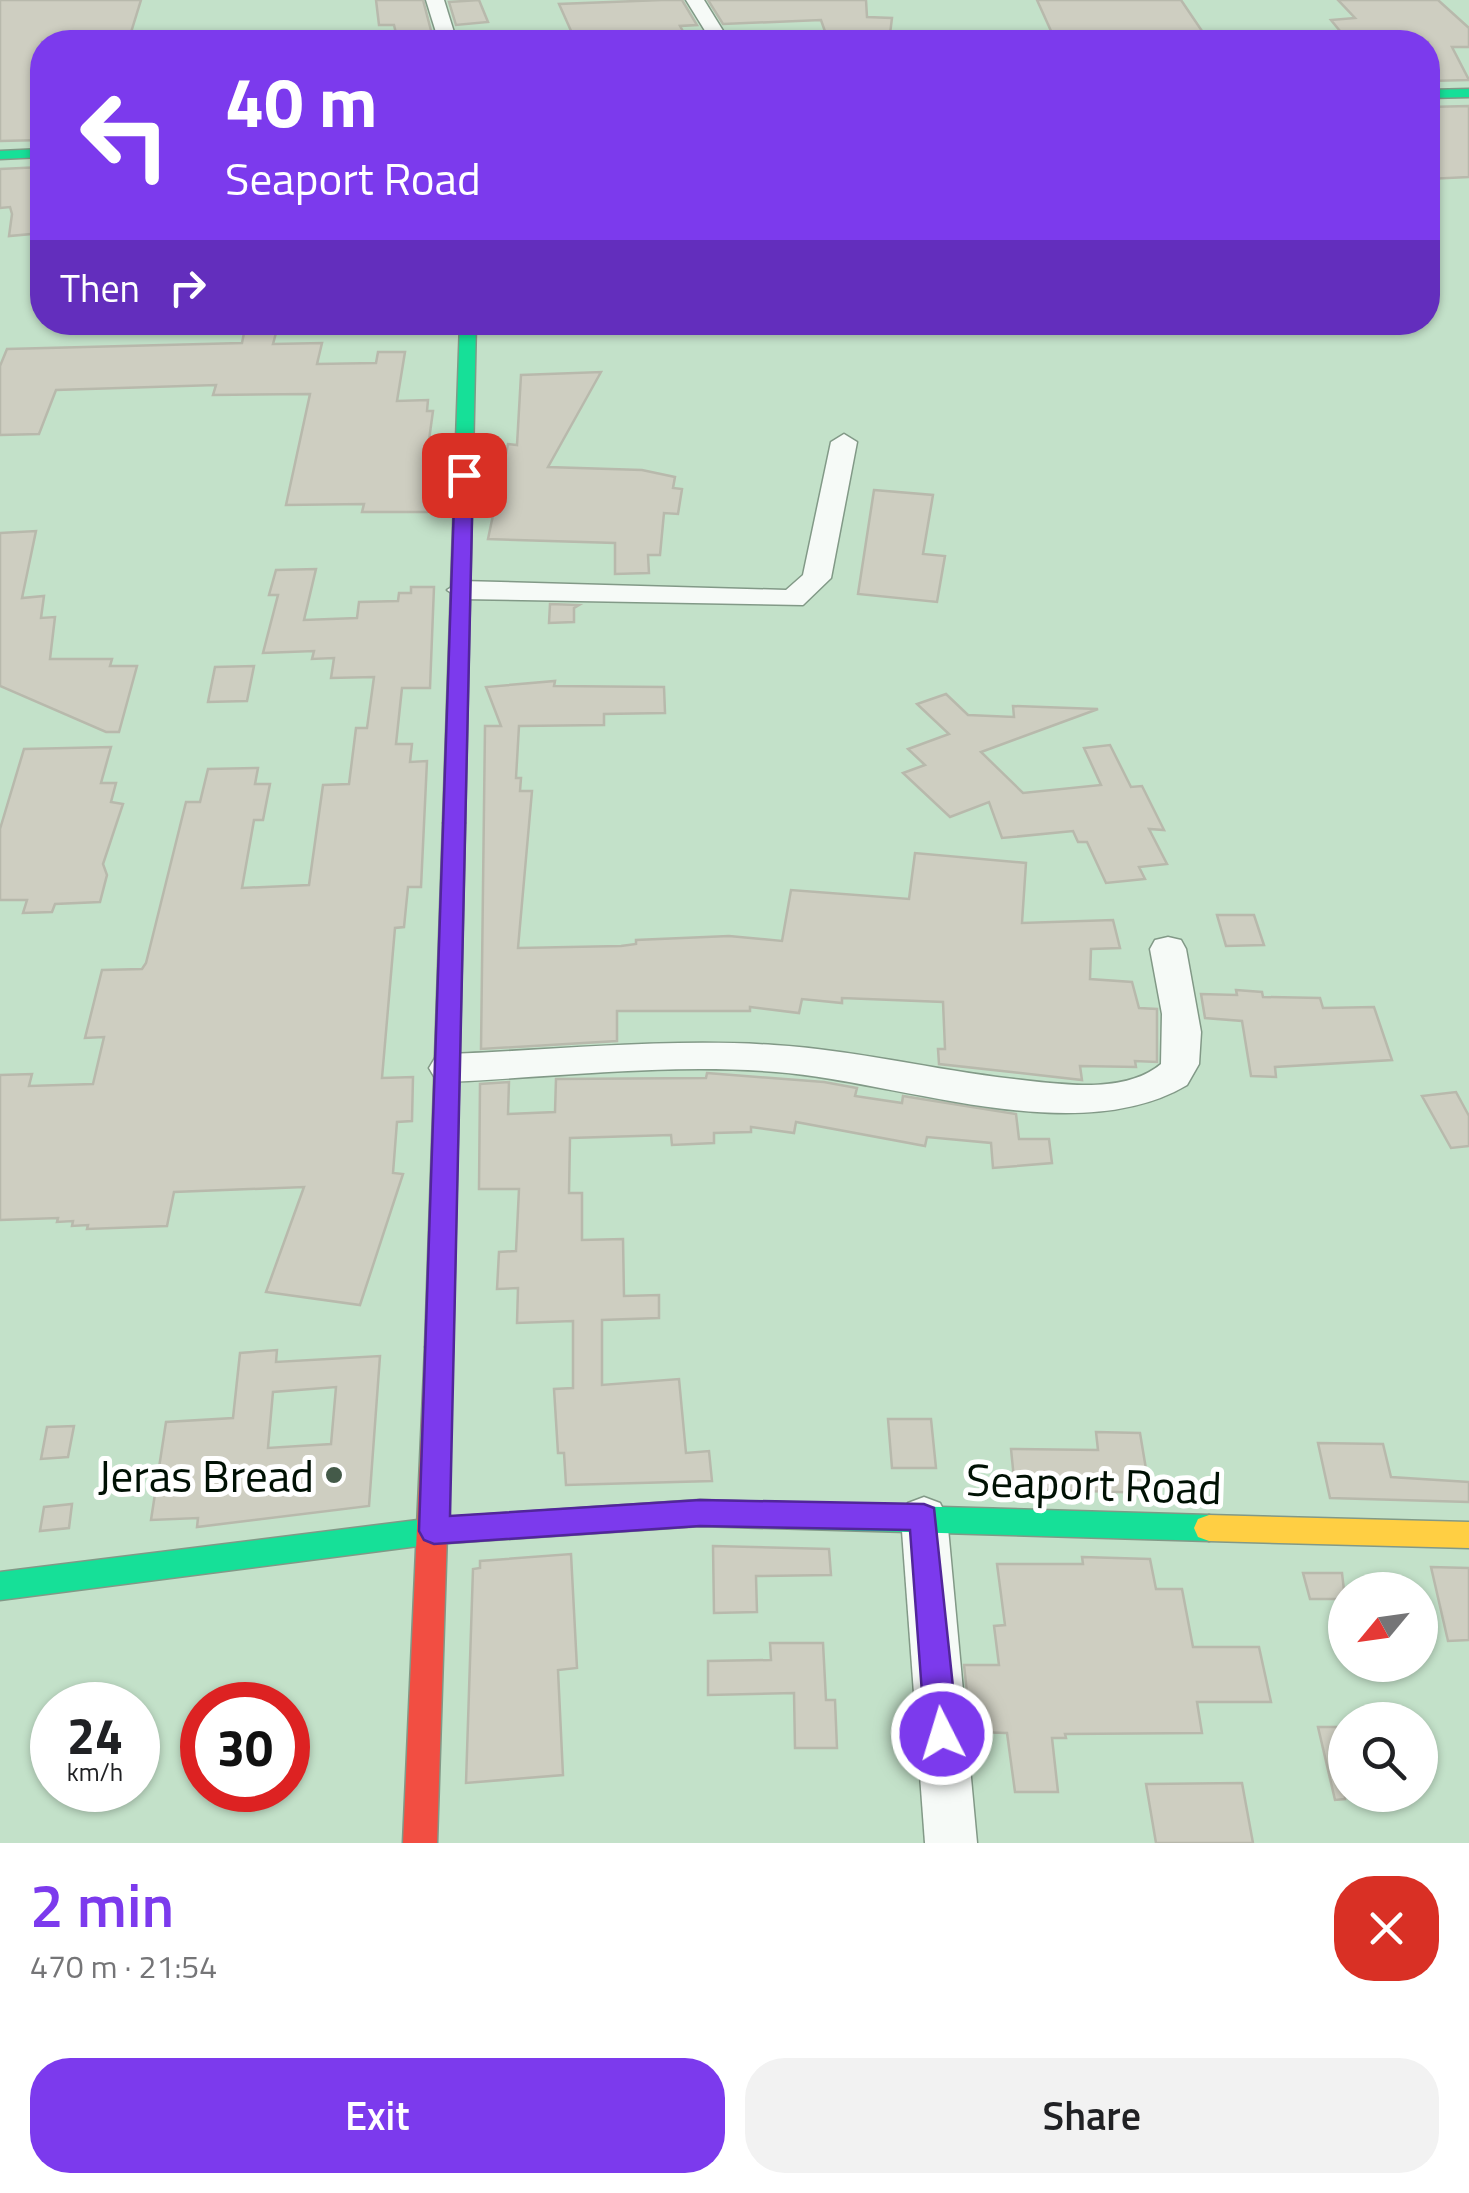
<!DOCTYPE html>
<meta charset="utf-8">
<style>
:root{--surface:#fff;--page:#f2f2f2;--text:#202124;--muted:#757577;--accent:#7c3aed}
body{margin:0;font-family:"Titillium Web",sans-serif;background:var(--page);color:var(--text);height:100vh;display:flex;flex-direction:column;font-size:38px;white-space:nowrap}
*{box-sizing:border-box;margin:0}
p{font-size:32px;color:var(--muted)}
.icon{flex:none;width:55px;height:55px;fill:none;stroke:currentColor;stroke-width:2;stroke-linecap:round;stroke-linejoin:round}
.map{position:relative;height:1843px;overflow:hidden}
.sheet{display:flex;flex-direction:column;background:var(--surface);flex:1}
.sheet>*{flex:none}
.hud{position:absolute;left:30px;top:30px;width:1410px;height:305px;border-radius:40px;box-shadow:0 2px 8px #0004;background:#7c3aed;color:#fff;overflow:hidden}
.needle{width:65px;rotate:241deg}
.controls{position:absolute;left:1328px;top:1572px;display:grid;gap:20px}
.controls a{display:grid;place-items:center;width:110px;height:110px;border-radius:50%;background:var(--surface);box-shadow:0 2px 8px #0004;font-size:50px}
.speed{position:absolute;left:30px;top:1682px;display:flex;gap:20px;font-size:50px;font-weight:700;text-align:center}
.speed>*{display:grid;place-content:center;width:130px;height:130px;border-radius:50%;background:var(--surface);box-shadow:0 2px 8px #0004;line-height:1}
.speed small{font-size:25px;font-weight:400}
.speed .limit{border:15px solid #d22;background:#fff;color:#111}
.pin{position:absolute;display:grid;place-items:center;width:85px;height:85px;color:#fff;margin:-42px;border-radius:20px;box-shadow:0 5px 15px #0006}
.me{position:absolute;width:110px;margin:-55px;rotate:355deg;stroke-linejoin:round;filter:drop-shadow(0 0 8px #0008)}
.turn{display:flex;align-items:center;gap:35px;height:210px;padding:0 30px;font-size:45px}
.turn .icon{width:130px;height:130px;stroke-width:2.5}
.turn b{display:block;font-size:70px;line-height:85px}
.then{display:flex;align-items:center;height:95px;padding:0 30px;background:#0003;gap:20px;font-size:38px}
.round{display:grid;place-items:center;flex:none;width:105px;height:105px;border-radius:40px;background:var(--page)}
.head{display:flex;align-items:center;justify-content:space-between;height:170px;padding:0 30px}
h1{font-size:60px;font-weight:600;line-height:75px;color:var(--accent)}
.button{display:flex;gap:20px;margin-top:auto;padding:20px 30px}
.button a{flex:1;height:115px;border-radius:40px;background:var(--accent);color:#fff;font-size:40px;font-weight:600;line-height:115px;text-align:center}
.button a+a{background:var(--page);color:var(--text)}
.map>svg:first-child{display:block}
.building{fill:#cecec1;stroke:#b8b9ac;stroke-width:2.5;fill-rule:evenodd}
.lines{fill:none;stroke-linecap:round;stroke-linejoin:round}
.street-casing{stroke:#829987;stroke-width:3}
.fast-casing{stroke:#829987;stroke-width:3}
.slow-casing{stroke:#829987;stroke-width:3}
.jam-casing{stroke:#829987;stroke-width:3}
.street{fill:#f6faf7;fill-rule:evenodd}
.fast{fill:#16e098;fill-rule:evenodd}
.slow{fill:#ffcf43;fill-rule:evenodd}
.jam{fill:#f24e42;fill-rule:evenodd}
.route{fill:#7c3aed;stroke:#51269a;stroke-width:2.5}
.poi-dot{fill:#445a49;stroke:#fff;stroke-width:4}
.labels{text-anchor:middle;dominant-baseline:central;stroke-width:10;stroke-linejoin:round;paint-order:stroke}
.near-poi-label{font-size:45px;fill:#001104;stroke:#fff;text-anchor:end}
.near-street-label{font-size:45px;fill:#001104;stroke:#fff}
</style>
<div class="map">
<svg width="1469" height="1843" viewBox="0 0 1469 1843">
<rect width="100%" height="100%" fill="#c3e1c9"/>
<g class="building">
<path d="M0,0H141L128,42H42V140L0,141Z"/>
<path d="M376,0H423L434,42H398L394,25H379Z"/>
<path d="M479,0L488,22L456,25L449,2Z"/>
<path d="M662,0H682L697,25L680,26L689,42H576L559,4Z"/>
<path d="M708,0H866L867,17L892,18L889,42H834L828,40L821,20L723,24Z"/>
<path d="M1037,0H1181L1202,31L1181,34L1186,42H1056Z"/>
<path d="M1338,0H1438L1469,28V47H1452L1469,80L1428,81V42H1349L1331,20L1355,18Z"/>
<path d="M1469,106V177L1428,179V107Z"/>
<path d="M42,167V233L9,236L12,214L10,207L0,208V169Z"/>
<path d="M244,333H276L273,344L322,343L317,364L376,363L378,352H405L397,401L428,400L427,411H433L425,469H435L427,512H362L364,504L286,505L310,394L213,395L216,385L56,390L39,434L0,435V366L7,349L242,343Z"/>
<path d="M601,372L548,467L642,470L675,477L673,488L682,489L678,514L664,513L660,555H648L649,573L615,574V543L488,539L508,444L517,445L521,375Z"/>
<path d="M874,490L933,495L923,554L945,556L937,602L858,594Z"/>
<path d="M36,531L22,598L44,596L41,618L55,617L50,659H112L110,666H137L119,732H106L0,686V533Z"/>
<path d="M316,569L304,620L357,618L359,602L398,601L399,593H411V587H434L430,688H402L396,744H412L410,762L427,761L421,887H408L404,927L395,928L382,1078L413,1077L412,1121L397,1122L393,1173L403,1174L360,1305L266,1292L304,1187L174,1192L167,1226L87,1229L88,1225L72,1226L73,1221L57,1222L58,1218L0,1220V1075L32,1074L29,1086L93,1084L104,1037L85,1038L102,970L142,969L146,963L186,802H200L208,769L258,768L255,784H270L263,820H254L242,888L309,885L323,785L349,784L356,728H367L374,677L331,678L334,658L312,659L314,651L263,653L278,595H269L276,570Z"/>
<path d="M550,604L579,605L574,608V622L549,623Z"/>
<path d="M254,666L247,701L208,702L215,667Z"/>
<path d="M555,681L554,686L664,687L665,713L604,714V725L519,726L516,778H521L520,791H532L518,948L621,946L636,944V940L729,936L782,941L791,890L909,899L915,853L1026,863L1022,923L1113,920L1120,948L1091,949L1090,979L1132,982L1139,1008L1157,1009V1062L1135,1061L1136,1067L1080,1066L1082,1080L939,1064L938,1049H945L943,1002L842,998V1003L802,999L799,1013L750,1007V1011H617V1041L481,1049L485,726H501L486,687Z"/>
<path d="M946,694L968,715L1014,717L1013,706L1098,709L981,752L1023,793L1101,785L1084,748L1110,745L1131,787L1142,786L1164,830L1149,829L1167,864L1139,867L1145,879L1106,883L1087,842H1078L1073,831L1002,838L989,802L950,817L903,773L925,765L908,749L949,734L917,704Z"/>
<path d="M111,747L101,783H116L111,802L123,804L103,864L107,875L100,902L55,904L52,912L23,913L27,900H0V829L24,749Z"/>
<path d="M1217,915H1254L1264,945L1226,946Z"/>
<path d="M1236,990L1262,992L1263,997L1320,998L1323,1008L1374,1007L1392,1060L1275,1067L1276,1077L1251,1076L1242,1021L1205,1018L1201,994L1237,995Z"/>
<path d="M707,1073L824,1082L857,1088L855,1096L902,1103L903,1096L1016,1114L1019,1139H1049L1052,1163L993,1168L991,1143L927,1137L925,1146L796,1122L794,1133L751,1127V1132L714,1133V1143L672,1145L671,1135L570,1138L569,1193H582V1240L623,1239L624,1296L659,1295V1318L602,1320V1385L679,1379L686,1453L709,1451L712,1481L566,1485L564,1453H558L554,1389L573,1388V1321L517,1323L518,1288L497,1289L499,1252L516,1251L519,1189H479L480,1084L509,1082L508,1114L555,1112L556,1079L706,1078Z"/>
<path d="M1456,1092L1469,1116V1146L1451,1148L1422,1096Z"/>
<path d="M277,1350L276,1362L380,1356L369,1506L197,1527L198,1518L151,1520L166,1422L233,1418L240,1353ZM336,1387L331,1444L268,1448L273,1392Z"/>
<path d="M888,1419H931L936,1468H892Z"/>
<path d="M74,1426L68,1457L41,1459L47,1427Z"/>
<path d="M1096,1432L1140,1433L1150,1493L1015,1489L1011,1449L1098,1450Z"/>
<path d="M1318,1443L1383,1444L1391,1477L1469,1482V1502L1330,1498Z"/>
<path d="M72,1504L69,1528L40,1531L44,1507Z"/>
<path d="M713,1546L829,1549L831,1575L756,1576L757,1612L714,1613Z"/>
<path d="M571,1554L577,1668L558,1670L563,1775L466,1783L473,1569L480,1568V1561Z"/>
<path d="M1082,1557L1150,1559L1156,1589H1182L1193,1647H1259L1271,1702H1197L1202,1733L1065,1734L1066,1738H1052L1058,1792H1015L1007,1733L971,1732L964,1665H999L994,1626L1005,1625L997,1564H1083Z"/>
<path d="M1431,1567L1469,1568V1640L1448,1641Z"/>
<path d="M1303,1573H1342L1345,1599H1310Z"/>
<path d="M770,1643H823L826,1700H835L837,1748H795L794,1693L708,1695V1661L771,1660Z"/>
<path d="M1318,1727H1345V1799L1335,1800Z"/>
<path d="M1242,1783L1253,1843H1156L1146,1784Z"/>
</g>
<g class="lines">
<g class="street-casing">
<g id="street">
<path d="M426,0H444L457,42H439Z"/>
<path d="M686,0H704L730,42H712Z"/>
<path d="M844,434L857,442L831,578L803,605L461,599L447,590L461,581L786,590L803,575L831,442Z"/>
<path d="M1168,937L1181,940L1186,949L1201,1032L1199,1064L1187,1085C1076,1151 898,1081 776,1072C668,1063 556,1077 448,1082L435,1078L429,1068L435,1058L448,1054C556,1050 666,1038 774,1045C855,1050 934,1070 1014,1079C1060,1084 1124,1095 1161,1064L1162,1014L1150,949L1155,940Z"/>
<path d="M924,1497L940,1503L947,1517L977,1843H925L901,1517L908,1503Z"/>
</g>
</g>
<g class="fast-casing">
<g id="fast">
<path d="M1469,89V97L1428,98V90Z"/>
<path d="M42,149V157L0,159V151Z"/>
<path d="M460,322H476L465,823L454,830L443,823Z"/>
<path d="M700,1500L1209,1515L1220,1519L1224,1528L1220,1537L1209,1541L700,1526L434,1544L0,1600V1572L434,1518Z"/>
</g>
</g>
<g class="slow-casing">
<g id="slow">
<path d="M454,816L465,823L453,1347L449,1355L439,1358L429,1355L425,1347L443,823Z"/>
<path d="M1209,1515L1469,1522V1548L1209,1541L1198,1537L1194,1528L1198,1519Z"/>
</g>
</g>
<g class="jam-casing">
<path id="jam" d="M439,1336L449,1339L453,1347L437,1843H403L425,1347L429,1339Z"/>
</g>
<use href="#street" class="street"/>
<use href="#fast" class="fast"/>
<use href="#slow" class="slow"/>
<use href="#jam" class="jam"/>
</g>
<path class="route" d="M464,470L473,475L450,1516L700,1500L924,1504L934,1508L958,1734L953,1745L942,1750L930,1745L925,1734L910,1530L700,1526L434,1544L424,1540L419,1531L455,475Z"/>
<circle class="poi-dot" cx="334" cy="1475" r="10"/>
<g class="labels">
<g class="near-poi-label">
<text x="314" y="1475">Jeras Bread</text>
</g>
<g class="near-street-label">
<text transform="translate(1094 1483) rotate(2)">Seaport Road</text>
</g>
</g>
</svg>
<div class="controls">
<a><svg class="needle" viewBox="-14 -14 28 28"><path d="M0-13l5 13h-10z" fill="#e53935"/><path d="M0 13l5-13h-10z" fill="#757577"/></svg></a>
<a><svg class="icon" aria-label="search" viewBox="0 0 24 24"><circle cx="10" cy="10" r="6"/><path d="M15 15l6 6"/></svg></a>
</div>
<div class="speed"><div>24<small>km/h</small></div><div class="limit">30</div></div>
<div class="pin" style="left:464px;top:475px;background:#d93025"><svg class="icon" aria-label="arrive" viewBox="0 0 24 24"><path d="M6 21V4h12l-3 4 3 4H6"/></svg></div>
<svg class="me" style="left:942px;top:1734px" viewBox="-20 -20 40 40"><circle r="17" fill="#7c3aed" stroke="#fff" stroke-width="3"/><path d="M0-11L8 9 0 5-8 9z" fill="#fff"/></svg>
<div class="hud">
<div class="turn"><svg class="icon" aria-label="left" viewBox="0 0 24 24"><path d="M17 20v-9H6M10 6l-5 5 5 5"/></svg><div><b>40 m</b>Seaport Road</div></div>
<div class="then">Then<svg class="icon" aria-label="right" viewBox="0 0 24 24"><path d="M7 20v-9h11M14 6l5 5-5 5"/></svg></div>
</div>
</div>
<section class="sheet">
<div class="head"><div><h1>2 min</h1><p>470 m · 21:54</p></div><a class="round" style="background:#d93025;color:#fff"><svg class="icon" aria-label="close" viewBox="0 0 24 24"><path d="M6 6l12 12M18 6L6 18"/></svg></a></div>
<div class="button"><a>Exit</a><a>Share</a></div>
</section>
